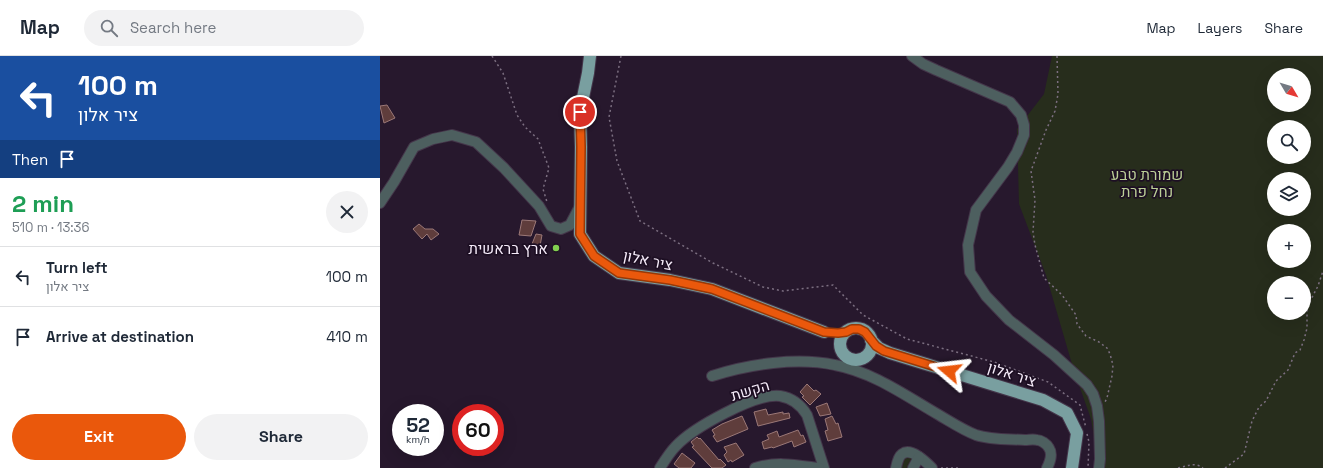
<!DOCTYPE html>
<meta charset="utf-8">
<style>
:root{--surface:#fff;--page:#f2f2f3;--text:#1f2937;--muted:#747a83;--line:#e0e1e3;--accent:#ea580c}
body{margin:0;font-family:"Space Grotesk",Heebo,sans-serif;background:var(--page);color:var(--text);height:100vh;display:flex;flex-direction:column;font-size:15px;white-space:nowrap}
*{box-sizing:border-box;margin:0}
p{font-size:13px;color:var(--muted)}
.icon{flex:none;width:22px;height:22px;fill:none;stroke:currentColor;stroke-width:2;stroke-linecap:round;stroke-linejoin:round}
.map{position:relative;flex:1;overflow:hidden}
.drawer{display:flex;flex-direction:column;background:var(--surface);width:380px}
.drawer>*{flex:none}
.guide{background:#1a4fa0;color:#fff;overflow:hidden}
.needle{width:26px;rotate:128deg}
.controls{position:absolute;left:887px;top:12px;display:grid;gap:8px}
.controls a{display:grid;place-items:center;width:44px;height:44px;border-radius:50%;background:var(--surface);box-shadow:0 4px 16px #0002;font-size:20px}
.speed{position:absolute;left:12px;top:348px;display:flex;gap:8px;font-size:20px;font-weight:700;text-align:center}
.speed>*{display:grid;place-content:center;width:52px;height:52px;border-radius:50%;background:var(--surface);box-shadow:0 4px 16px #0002;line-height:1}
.speed small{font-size:10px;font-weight:400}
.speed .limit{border:6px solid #d22;background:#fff;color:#111}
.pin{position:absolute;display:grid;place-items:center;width:34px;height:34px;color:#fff;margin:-17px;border:2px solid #fff;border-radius:50%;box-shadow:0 1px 4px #0007}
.me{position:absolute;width:44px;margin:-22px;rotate:287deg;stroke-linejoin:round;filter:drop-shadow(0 0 3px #0008)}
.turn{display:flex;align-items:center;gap:14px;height:84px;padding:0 12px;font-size:18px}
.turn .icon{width:52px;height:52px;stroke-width:2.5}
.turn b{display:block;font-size:28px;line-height:34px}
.then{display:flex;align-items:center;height:38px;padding:0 12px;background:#0003;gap:8px;font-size:15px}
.round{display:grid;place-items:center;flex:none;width:42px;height:42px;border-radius:21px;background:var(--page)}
.overview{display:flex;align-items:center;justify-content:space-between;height:68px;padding:0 12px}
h1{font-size:24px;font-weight:800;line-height:30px;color:#1e9e55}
.button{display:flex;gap:8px;margin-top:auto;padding:8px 12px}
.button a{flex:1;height:46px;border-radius:24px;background:var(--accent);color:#fff;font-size:16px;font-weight:800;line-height:46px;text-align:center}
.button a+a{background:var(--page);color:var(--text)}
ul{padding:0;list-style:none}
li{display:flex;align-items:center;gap:12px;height:60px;padding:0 12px;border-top:1px solid var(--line)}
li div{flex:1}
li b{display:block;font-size:15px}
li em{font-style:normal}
header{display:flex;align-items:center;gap:24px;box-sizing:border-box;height:56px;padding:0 20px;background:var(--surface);border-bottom:1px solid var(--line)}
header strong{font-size:19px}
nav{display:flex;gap:22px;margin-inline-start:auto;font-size:14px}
.search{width:280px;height:36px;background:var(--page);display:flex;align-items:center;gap:10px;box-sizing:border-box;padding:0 14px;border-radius:22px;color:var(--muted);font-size:15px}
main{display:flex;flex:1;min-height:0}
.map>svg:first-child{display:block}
.green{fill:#272d1c;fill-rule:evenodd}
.building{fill:#5f3d3c;stroke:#9b7877}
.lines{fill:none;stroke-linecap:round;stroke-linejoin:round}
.minor-casing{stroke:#44364a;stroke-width:12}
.major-casing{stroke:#44364a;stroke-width:14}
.path{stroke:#7c6f81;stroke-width:1.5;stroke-dasharray:2 3;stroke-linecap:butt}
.minor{stroke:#4d5f5f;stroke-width:10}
.major{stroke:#799fa0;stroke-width:12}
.route-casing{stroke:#983908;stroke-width:10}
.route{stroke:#ea580c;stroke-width:7}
.poi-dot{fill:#82d050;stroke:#1d0f23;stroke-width:1.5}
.labels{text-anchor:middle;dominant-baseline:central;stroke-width:3.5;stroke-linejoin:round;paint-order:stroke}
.park-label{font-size:15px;fill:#bcd097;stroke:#1d0f23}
.poi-label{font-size:15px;fill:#f6ecfa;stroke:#1d0f23;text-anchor:end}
.street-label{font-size:15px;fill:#f6ecfa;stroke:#1d0f23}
</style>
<header>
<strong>Map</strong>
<div class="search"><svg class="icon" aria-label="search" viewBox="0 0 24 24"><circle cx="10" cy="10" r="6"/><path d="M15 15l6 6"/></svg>Search here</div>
<nav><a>Map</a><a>Layers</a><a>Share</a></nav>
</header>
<main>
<section class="drawer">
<div class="guide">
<div class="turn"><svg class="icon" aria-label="left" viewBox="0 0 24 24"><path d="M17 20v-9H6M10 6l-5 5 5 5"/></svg><div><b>100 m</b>ציר אלון</div></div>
<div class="then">Then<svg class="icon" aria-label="arrive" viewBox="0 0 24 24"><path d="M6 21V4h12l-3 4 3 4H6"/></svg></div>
</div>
<div class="overview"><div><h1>2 min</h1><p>510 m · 13:36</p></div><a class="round"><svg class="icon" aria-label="close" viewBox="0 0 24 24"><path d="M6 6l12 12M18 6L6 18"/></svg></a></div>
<ul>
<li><svg class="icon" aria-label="left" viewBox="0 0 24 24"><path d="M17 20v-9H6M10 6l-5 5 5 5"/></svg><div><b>Turn left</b><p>ציר אלון</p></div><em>100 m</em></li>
<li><svg class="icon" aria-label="arrive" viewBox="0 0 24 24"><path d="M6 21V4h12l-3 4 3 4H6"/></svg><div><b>Arrive at destination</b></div><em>410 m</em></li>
</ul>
<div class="button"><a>Exit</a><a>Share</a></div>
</section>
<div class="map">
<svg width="943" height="412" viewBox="0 0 943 412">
<rect width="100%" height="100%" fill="#27182d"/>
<g class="green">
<path d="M672,0H943V412H719L711,363L694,315L666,219L639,148L637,73L664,38ZM894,19H924V49H894ZM894,71H924V101H894ZM894,123H924V153H894ZM894,175H924V205H894ZM894,227H924V257H894Z"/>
<path d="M531,400L534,404L530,412H519L523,402Z"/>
</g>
<g class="building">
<path d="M7,49L15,62L4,67L0,50Z"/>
<path d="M142,164L156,165L151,180L139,179Z"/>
<path d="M39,168L45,173H53L59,178L51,184L47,178L42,183L33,173Z"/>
<path d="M156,178L162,179L160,190L152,188Z"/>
<path d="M427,328L434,335L436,334L441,338L430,349L422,341L424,340L420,336Z"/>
<path d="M447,347L451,358L440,360L436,351Z"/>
<path d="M386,353L388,359L403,356V358L409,357L410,362L378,370L374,356Z"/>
<path d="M362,360L368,373L337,386L333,380L335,379L332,374L342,368Z"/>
<path d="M452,360L456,368L458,367L462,381L448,385L445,375L448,374L445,363Z"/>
<path d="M418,374L421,380L423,379L426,386L414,391L412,385L393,392L392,391L384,393L382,386L389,383L387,379L397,375L399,381Z"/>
<path d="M317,381L319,383L320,382L339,404L340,403L346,409L342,412H332L312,391L314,390L311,386Z"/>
<path d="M356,387L364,399L352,406L351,404L348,406L344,399L347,396L344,391Z"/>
<path d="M302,397L315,407L311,412H299L294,408Z"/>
</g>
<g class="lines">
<g class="minor-casing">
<g id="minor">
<path d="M532,0L543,8L556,14L630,46L641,59L644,69V79L637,96L628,111L596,154L588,189L590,216L606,240L629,264L674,299L707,329L713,338L717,350L719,365L720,403L719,412"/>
<path d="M0,147L14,126L34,91L53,83L72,79L96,86L124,112L159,150L171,170L181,173L190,169L200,150"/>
<path d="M332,320C369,308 417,301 455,309C493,316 526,340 559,359C571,366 583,374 596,379C611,384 629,383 645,384C649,384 653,383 657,384C661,384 667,388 669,392C673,398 670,406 667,412"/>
<path d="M280,412C285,404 290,396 296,390C313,372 375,337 400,340C412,342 421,349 427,359L444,412"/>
<path d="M375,412C397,405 416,409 439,412"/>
<path d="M516,412C517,407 518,401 522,398C531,391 546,406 552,412"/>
<path d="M533,412L539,401"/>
</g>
</g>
<g class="major-casing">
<g id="major">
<path d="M210,0L208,17L200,56L201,91L200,178L214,200L239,217L290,224L332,233L444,276"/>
<circle cx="476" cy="288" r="16"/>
<path d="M491,284L499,292L510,297L663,344L687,357L697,377L692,412"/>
</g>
</g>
<g class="path">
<path d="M112,0L123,17L137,59L145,71L158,83L169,112L163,133L167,146"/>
<path d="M241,0L229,61L237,105L260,165L333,207L383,231L403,235L453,229L483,259L527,283L614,306L668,326L700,349L706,372"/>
<path d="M677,0L678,38L675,55L666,74L651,115L655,144L653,176L655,189L664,222L682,239L696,259L697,268L706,280L719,286L727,292L730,298L733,309L732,320L727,342L725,346"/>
<path d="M707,378L709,386L708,412"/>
<path d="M561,412H578"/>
<path d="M798,412C807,410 815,406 823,412"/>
<path d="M845,412L864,398L872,365L879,351L886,345L896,325L908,314L915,297L920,294L924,284L927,272V251L938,230L943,215"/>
</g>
<use href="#minor" class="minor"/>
<use href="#major" class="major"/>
</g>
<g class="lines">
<g class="route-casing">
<path id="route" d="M200,56L201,91L200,178L214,200L239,217L290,224L332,233L444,276L458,277L466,276L472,273H479L485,276L496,290L504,295L569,315"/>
</g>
<use href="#route" class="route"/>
</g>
<circle class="poi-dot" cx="176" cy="192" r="4"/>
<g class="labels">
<g class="park-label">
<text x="767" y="118">שמורת טבע<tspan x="767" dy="17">נחל פרת</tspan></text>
</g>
<g class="poi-label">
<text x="168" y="192">ארץ בראשית</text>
</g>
<g class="street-label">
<text transform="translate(268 204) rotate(12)">ציר אלון</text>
<text transform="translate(632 318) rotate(18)">ציר אלון</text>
<text transform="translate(370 334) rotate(-17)">הקשת</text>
</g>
</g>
</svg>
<div class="controls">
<a><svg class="needle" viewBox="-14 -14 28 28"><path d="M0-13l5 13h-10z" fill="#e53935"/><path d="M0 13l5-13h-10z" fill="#747a83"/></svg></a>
<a><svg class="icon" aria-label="search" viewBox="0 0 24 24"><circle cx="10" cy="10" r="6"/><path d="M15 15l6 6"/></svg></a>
<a><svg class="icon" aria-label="layers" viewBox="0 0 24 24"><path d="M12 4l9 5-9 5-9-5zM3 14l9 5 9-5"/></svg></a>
<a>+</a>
<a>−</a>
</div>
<div class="speed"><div>52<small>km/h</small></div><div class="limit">60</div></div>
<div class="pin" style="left:200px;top:56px;background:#d93025"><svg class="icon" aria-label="arrive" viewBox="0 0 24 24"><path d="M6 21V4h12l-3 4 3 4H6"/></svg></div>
<svg class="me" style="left:569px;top:315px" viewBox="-20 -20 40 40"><path d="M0-17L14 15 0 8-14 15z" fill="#ea580c" stroke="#fff" stroke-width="4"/></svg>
</div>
</main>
